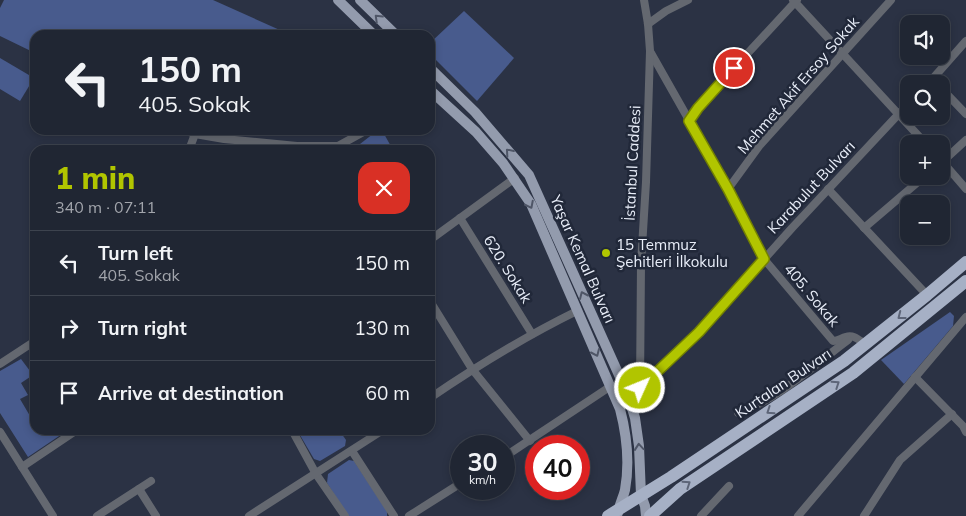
<!DOCTYPE html>
<meta charset="utf-8">
<style>
:root{--surface:#202633;--page:#282e3b;--text:#f1f3f6;--muted:#a2a5ac;--line:#3d434e;--accent:#b1c500}
body{margin:0;font-family:Mulish,sans-serif;background:var(--page);color:var(--text);height:100vh;display:flex;flex-direction:column;font-size:19px;white-space:nowrap}
*{box-sizing:border-box;margin:0}
p{font-size:16px;color:var(--muted)}
.icon{flex:none;width:28px;height:28px;fill:none;stroke:currentColor;stroke-width:2;stroke-linecap:round;stroke-linejoin:round}
.map{position:relative;flex:1;overflow:hidden}
.sheet{position:absolute;left:30px;top:145px;width:405px;height:290px;display:flex;flex-direction:column;background:var(--surface);border-radius:15px;box-shadow:0 2px 8px #0003,0 0 0 1px var(--line)}
.sheet>*{flex:none}
.hud{position:absolute;left:30px;top:30px;width:405px;height:105px;border-radius:15px;box-shadow:0 2px 8px #0003,0 0 0 1px var(--line);background:#202633;color:var(--text);overflow:hidden}
.tools{position:absolute;left:900px;top:15px;display:grid;gap:10px}
.tools a{display:grid;place-items:center;width:50px;height:50px;border-radius:10px;background:var(--surface);box-shadow:0 2px 8px #0003,0 0 0 1px var(--line);font-size:25px}
.speed{position:absolute;left:450px;top:435px;display:flex;gap:10px;font-size:25px;font-weight:700;text-align:center}
.speed>*{display:grid;place-content:center;width:65px;height:65px;border-radius:50%;background:var(--surface);box-shadow:0 2px 8px #0003,0 0 0 1px var(--line);line-height:1}
.speed small{font-size:12px;font-weight:400}
.speed .limit{border:8px solid #d22;background:#fff;color:#111}
.pin{position:absolute;display:grid;place-items:center;width:42px;height:42px;color:#fff;margin:-21px;border:2px solid #fff;border-radius:50%;box-shadow:0 1px 5px #0007}
.me{position:absolute;width:55px;margin:-28px;rotate:46deg;stroke-linejoin:round;filter:drop-shadow(0 0 4px #0008)}
.turn{display:flex;align-items:center;gap:18px;height:105px;padding:0 25px;font-size:22px}
.turn .icon{width:65px;height:65px;stroke-width:2.5}
.turn b{display:block;font-size:35px;line-height:42px}
.round{display:grid;place-items:center;flex:none;width:52px;height:52px;border-radius:15px;background:var(--page)}
.head{display:flex;align-items:center;justify-content:space-between;height:85px;padding:0 25px}
h1{font-size:30px;font-weight:800;line-height:38px;color:var(--accent)}
ul{padding:0;list-style:none}
li{display:flex;align-items:center;gap:15px;height:65px;padding:0 25px;border-top:1px solid var(--line)}
li div{flex:1}
li b{display:block;font-size:19px}
li em{font-style:normal}
.map>svg:first-child{display:block}
.green{fill:#485b8d}
.lines{fill:none;stroke-linecap:round;stroke-linejoin:round}
.minor{stroke:#646870;stroke-width:8}
.major{stroke:#939bad;stroke-width:10}
.highway{stroke:#a6b0c5;stroke-width:12}
.oneway{stroke:#4f5667}
.oneway2{stroke:#5d6578}
.route-casing{stroke:#738000;stroke-width:12}
.route{stroke:#b1c500;stroke-width:9}
.poi-dot{fill:#b1c500;stroke:#212839;stroke-width:2}
.labels{text-anchor:middle;dominant-baseline:central;stroke-width:5;stroke-linejoin:round;paint-order:stroke}
.street-label{font-size:15px;fill:#e9eef9;stroke:#212839}
.poi-label{font-size:15px;fill:#e9eef9;stroke:#212839;text-anchor:start}
</style>
<div class="map">
<svg width="966" height="516" viewBox="0 0 966 516">
<rect width="100%" height="100%" fill="#2b3244"/>
<g class="green">
<path d="M4,0H213L291,35H35V53L0,36V8Z"/>
<path d="M464,11L514,58L477,101L430,54V43Z"/>
<path d="M0,58L34,78L20,101L0,89Z"/>
<path d="M378,130L383,132L393,150H362L360,144Z"/>
<path d="M950,312L954,316L953,326L904,384L881,360Z"/>
<path d="M21,359L33,375L21,383L28,395L20,399L33,421L35,420V430H68L28,457L0,413V371Z"/>
<path d="M297,430H339L346,440L345,446L320,461L314,459Z"/>
<path d="M349,460L354,461L387,511V516H348L327,483L328,474Z"/>
</g>
<g class="lines">
<g class="minor">
<path d="M793,0L926,144"/>
<path d="M648,24L666,11L688,0"/>
<path d="M651,53L728,189L764,259L833,341C839,341 841,338 846,337C853,334 859,340 865,344"/>
<path d="M928,84L966,41"/>
<path d="M941,88L966,114"/>
<path d="M689,121L697,108L797,0"/>
<path d="M183,130L195,134L224,139L297,146H338L367,130"/>
<path d="M189,150L195,134"/>
<path d="M941,160L966,189"/>
<path d="M941,163L966,140"/>
<path d="M728,189L760,145L891,0"/>
<path d="M828,189L927,295"/>
<path d="M460,218L532,334"/>
<path d="M864,228L925,176"/>
<path d="M430,240L515,178"/>
<path d="M430,301L472,369L530,441"/>
<path d="M0,364L35,341"/>
<path d="M915,377L963,426L966,432"/>
<path d="M640,388L641,264L646,182L650,51L648,24L644,0"/>
<path d="M628,395L640,388L699,332L792,228L909,103"/>
<path d="M430,398C477,366 526,336 577,311"/>
<path d="M738,413C779,399 813,366 848,340"/>
<path d="M292,430L316,474L345,516"/>
<path d="M0,432L53,516"/>
<path d="M352,451L394,516"/>
<path d="M504,457L611,386"/>
<path d="M22,467L77,430"/>
<path d="M139,489L156,516"/>
<path d="M97,516L151,481"/>
<path d="M249,516L383,430"/>
<path d="M409,516L461,483"/>
<path d="M701,516L729,486"/>
<path d="M798,516L966,317"/>
<path d="M864,516L900,460L952,414"/>
</g>
<g class="major">
<path d="M338,0L374,35"/>
<path d="M360,0L396,35"/>
<path d="M430,68L475,112L529,175L628,395L635,418L639,446L641,495L645,506L646,516"/>
<path d="M430,90L476,132L503,163L531,204L620,409C627,436 630,462 625,490C623,498 619,505 618,513"/>
</g>
<g class="highway">
<path d="M608,516L671,477L844,361L927,295L966,262"/>
<path d="M650,516L680,489L853,373L966,281"/>
</g>
</g>
<defs><path id="oneway-chevron" d="M-2-3.5L2.5 0L-2 3.5" fill="none" stroke-width="1.6" stroke-linecap="round" stroke-linejoin="round" transform="scale(1.25)"/></defs>
<g class="oneway">
<use href="#oneway-chevron" transform="translate(378 18) rotate(-136)"/>
<use href="#oneway-chevron" transform="translate(509 152) rotate(-131)"/>
<use href="#oneway-chevron" transform="translate(530 205) rotate(63)"/>
<use href="#oneway-chevron" transform="translate(583 295) rotate(-114)"/>
<use href="#oneway-chevron" transform="translate(596 353) rotate(66)"/>
<use href="#oneway-chevron" transform="translate(639 447) rotate(-95)"/>
</g>
<g class="oneway2">
<use href="#oneway-chevron" transform="translate(901 316) rotate(142)"/>
<use href="#oneway-chevron" transform="translate(836 384) rotate(-34)"/>
<use href="#oneway-chevron" transform="translate(770 411) rotate(146)"/>
<use href="#oneway-chevron" transform="translate(687 484) rotate(-34)"/>
</g>
<g class="lines">
<g class="route-casing">
<path id="route" d="M640,388L699,332L764,259L728,189L689,121L698,108L734,68"/>
</g>
<use href="#route" class="route"/>
</g>
<circle class="poi-dot" cx="606" cy="253" r="5"/>
<g class="labels">
<g class="street-label">
<text transform="translate(798 85) rotate(-49)">Mehmet Akif Ersoy Sokak</text>
<text transform="translate(632 163) rotate(-87)">İstanbul Caddesi</text>
<text transform="translate(811 187) rotate(-47)">Karabulut Bulvarı</text>
<text transform="translate(583 259) rotate(66)">Yaşar Kemal Bulvarı</text>
<text transform="translate(508 269) rotate(58)">620. Sokak</text>
<text transform="translate(812 295) rotate(50)">405. Sokak</text>
<text transform="translate(783 383) rotate(-34)">Kurtalan Bulvarı</text>
</g>
<g class="poi-label">
<text x="616" y="244">15 Temmuz<tspan x="616" dy="17">Şehitleri İlkokulu</tspan></text>
</g>
</g>
</svg>
<div class="tools">
<a><svg class="icon" aria-label="sound" viewBox="0 0 24 24"><path d="M4 9h4l5-4v14l-5-4H4zM17 9q2 3 0 6"/></svg></a>
<a><svg class="icon" aria-label="search" viewBox="0 0 24 24"><circle cx="10" cy="10" r="6"/><path d="M15 15l6 6"/></svg></a>
<a>+</a>
<a>−</a>
</div>
<div class="speed"><div>30<small>km/h</small></div><div class="limit">40</div></div>
<div class="pin" style="left:734px;top:68px;background:#d93025"><svg class="icon" aria-label="arrive" viewBox="0 0 24 24"><path d="M6 21V4h12l-3 4 3 4H6"/></svg></div>
<svg class="me" style="left:640px;top:388px" viewBox="-20 -20 40 40"><circle r="17" fill="#b1c500" stroke="#fff" stroke-width="3"/><path d="M0-11L8 9 0 5-8 9z" fill="#fff"/></svg>
<div class="hud">
<div class="turn"><svg class="icon" aria-label="left" viewBox="0 0 24 24"><path d="M17 20v-9H6M10 6l-5 5 5 5"/></svg><div><b>150 m</b>405. Sokak</div></div>
</div>
<section class="sheet">
<div class="head"><div><h1>1 min</h1><p>340 m · 07:11</p></div><a class="round" style="background:#d93025;color:#fff"><svg class="icon" aria-label="close" viewBox="0 0 24 24"><path d="M6 6l12 12M18 6L6 18"/></svg></a></div>
<ul>
<li><svg class="icon" aria-label="left" viewBox="0 0 24 24"><path d="M17 20v-9H6M10 6l-5 5 5 5"/></svg><div><b>Turn left</b><p>405. Sokak</p></div><em>150 m</em></li>
<li><svg class="icon" aria-label="right" viewBox="0 0 24 24"><path d="M7 20v-9h11M14 6l5 5-5 5"/></svg><div><b>Turn right</b></div><em>130 m</em></li>
<li><svg class="icon" aria-label="arrive" viewBox="0 0 24 24"><path d="M6 21V4h12l-3 4 3 4H6"/></svg><div><b>Arrive at destination</b></div><em>60 m</em></li>
</ul>
</section>
</div>
